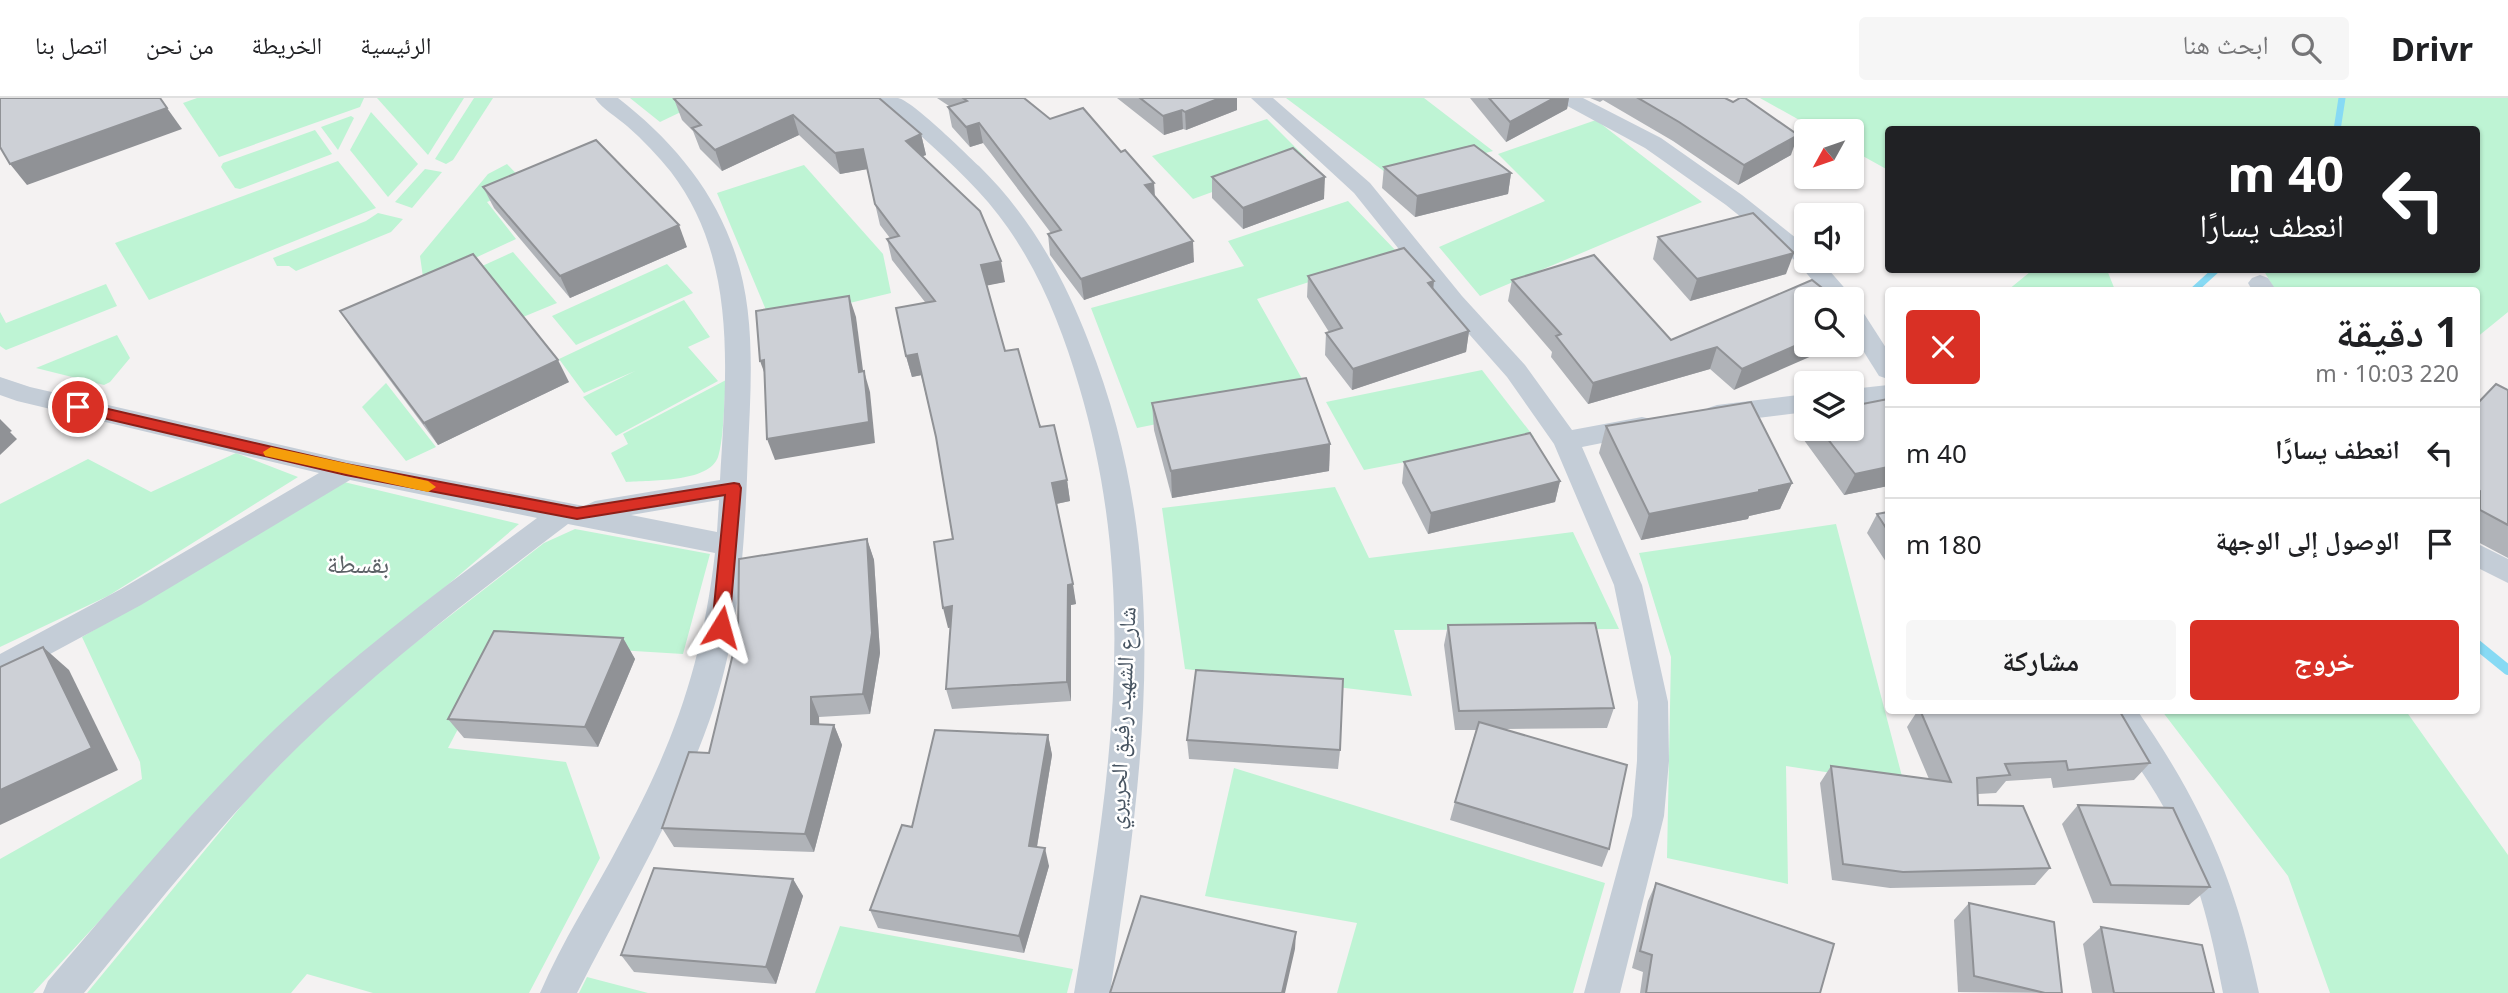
<!DOCTYPE html>
<html lang="ar">
<meta charset="utf-8">
<style>
:root{--surface:#fff;--page:#f6f6f6;--text:#202124;--muted:#757577;--line:#e0e0e0;--accent:#d93025}
body{margin:0;font-family:"Noto Sans","Noto Naskh Arabic",sans-serif;background:var(--page);color:var(--text);direction:rtl;height:100vh;display:flex;flex-direction:column;font-size:26px;white-space:nowrap}
*{box-sizing:border-box;margin:0}
p{font-size:23px;color:var(--muted)}
.icon{flex:none;width:38px;height:38px;fill:none;stroke:currentColor;stroke-width:2;stroke-linecap:round;stroke-linejoin:round}
.map{position:relative;flex:1;overflow:hidden;direction:ltr}
.details{position:absolute;left:1885px;top:189px;width:595px;height:427px;display:flex;flex-direction:column;background:var(--surface);border-radius:7px;box-shadow:0 2px 5px #0004;direction:rtl}
.details>*{flex:none}
.guide{position:absolute;left:1885px;top:28px;width:595px;height:147px;border-radius:7px;box-shadow:0 2px 5px #0004;direction:rtl;background:#202124;color:#fff;overflow:hidden}
.needle{width:46px;rotate:230deg}
.buttons{position:absolute;left:1794px;top:21px;display:grid;gap:14px}
.buttons a{display:grid;place-items:center;width:70px;height:70px;border-radius:7px;background:var(--surface);box-shadow:0 2px 5px #0004;font-size:35px}
.pin{position:absolute;display:grid;place-items:center;width:60px;height:60px;color:#fff;margin:-30px;border:4px solid #fff;border-radius:50%;box-shadow:0 2px 7px #0007}
.me{position:absolute;width:77px;margin:-38px;rotate:8deg;stroke-linejoin:round;filter:drop-shadow(0 0 5px #0008)}
.turn{display:flex;align-items:center;gap:24px;height:147px;padding:0 21px;font-size:32px}
.turn .icon{width:91px;height:91px;stroke-width:2.5}
.turn b{display:block;font-size:49px;line-height:60px}
.round{display:grid;place-items:center;flex:none;width:74px;height:74px;border-radius:7px;background:var(--page)}
.headline{display:flex;align-items:center;justify-content:space-between;height:119px;padding:0 21px}
h1{font-size:42px;font-weight:700;line-height:52px}
.button{display:flex;gap:14px;margin-top:auto;padding:14px 21px}
.button a{flex:1;height:80px;border-radius:7px;background:var(--accent);color:#fff;font-size:28px;font-weight:700;line-height:80px;text-align:center}
.button a+a{background:var(--page);color:var(--text)}
ul{padding:0;list-style:none}
li{display:flex;align-items:center;gap:21px;height:91px;padding:0 21px;border-top:2px solid var(--line)}
li div{flex:1}
li b{display:block;font-size:26px}
li em{font-style:normal}
header{display:flex;align-items:center;gap:42px;box-sizing:border-box;height:98px;padding:0 35px;background:var(--surface);border-bottom:2px solid var(--line)}
header strong{font-size:33px}
nav{display:flex;gap:38px;margin-inline-start:auto;font-size:24px}
.search{width:490px;height:63px;background:var(--page);display:flex;align-items:center;gap:18px;box-sizing:border-box;padding:0 24px;border-radius:7px;color:var(--muted);font-size:26px}
.map>svg:first-child{display:block}
.green{fill:#bef4d4}
.lines{fill:none;stroke-linecap:round;stroke-linejoin:round}
.stream-far1{stroke:#87daf4;stroke-width:7}
.stream{stroke:#87daf4;stroke-width:10}
.minor{fill:#c4cdd7;fill-rule:evenodd}
.wall{fill:#b0b3b8}
.shaded-wall{fill:#909296}
.building{fill:#cdd0d6;stroke:#909296;stroke-width:2}
.route{fill:#d93025;stroke:#8d1f18;stroke-width:2}
.slow{fill:#f59e0b}
.labels{text-anchor:middle;dominant-baseline:central;stroke-width:5;stroke-linejoin:round;paint-order:stroke}
.street-label{font-size:23px;fill:#475461;stroke:#fff}
.quarter-label{font-size:26px;fill:#5d6267;stroke:#fff}
</style>
<header>
<strong>Drivr</strong>
<div class="search"><svg class="icon" aria-label="search" viewBox="0 0 24 24"><circle cx="10" cy="10" r="6"/><path d="M15 15l6 6"/></svg>ابحث هنا</div>
<nav><a>الرئيسية</a><a>الخريطة</a><a>من نحن</a><a>اتصل بنا</a></nav>
</header>
<div class="map">
<svg width="2508" height="895" viewBox="0 0 2508 895">
<rect width="100%" height="100%" fill="#f4f2f2"/>
<g class="green">
<path d="M197,0H364L360,9L219,59L183,5Z"/>
<path d="M377,0H464L428,57Z"/>
<path d="M474,0H493L453,62L446,66L435,61Z"/>
<path d="M630,0H710L660,24Z"/>
<path d="M1286,0H1424L1493,53L1393,80Z"/>
<path d="M1760,0H2508V214L2476,240V192H2275L2264,173L2260,172H2476V32H1888V72L1852,52V33H1819Z"/>
<path d="M371,14L418,66L388,99L350,52Z"/>
<path d="M351,18L354,20L338,52L321,29Z"/>
<path d="M1267,21L1306,60L1193,101L1152,58Z"/>
<path d="M1596,22L1702,104L1480,198L1439,149L1545,103L1498,56Z"/>
<path d="M315,32L332,56L240,91L235,90L221,69L223,65Z"/>
<path d="M338,63L376,110L149,202L115,145Z"/>
<path d="M507,66L527,87L487,104L516,141L447,173L423,179L420,158L488,76Z"/>
<path d="M804,67L883,156L891,195L771,224L717,95Z"/>
<path d="M425,71L442,74L412,110L395,104Z"/>
<path d="M1348,103L1398,155L1257,201L1310,295L1137,330L1091,210L1244,168L1228,143Z"/>
<path d="M378,115L403,121L391,134L296,173L289,168H277L273,160L366,123Z"/>
<path d="M513,154L557,205L523,219L480,169Z"/>
<path d="M667,166L693,195L576,247L552,218Z"/>
<path d="M2028,172H2107L2115,192H2008L2030,174Z"/>
<path d="M106,186L117,208L6,252L0,248V214L6,225Z"/>
<path d="M684,202L710,239L688,249L718,283L616,338L583,299L635,273L584,295L559,261Z"/>
<path d="M117,237L130,260L110,284L104,287L36,270Z"/>
<path d="M1482,272L1534,339L1364,372L1326,304Z"/>
<path d="M726,282C724,303 724,341 718,359C709,385 649,382 626,384L611,355L628,346L623,336Z"/>
<path d="M386,285L436,349L406,363L362,309Z"/>
<path d="M236,355L298,379L108,498L0,549V406L88,361L151,394Z"/>
<path d="M344,384L519,426L269,639L33,895H0V761L142,681L140,664L82,539Z"/>
<path d="M1335,389L1369,460L1573,434L1619,531L1394,532L1412,598L1185,571L1162,410Z"/>
<path d="M1836,426L1904,686L1786,668L1788,786L1667,760L1671,559L1639,455Z"/>
<path d="M575,431L710,456L683,556L503,545L448,650L566,664L600,760L529,895H373L307,876L291,895H87L248,700L344,600L544,445Z"/>
<path d="M2162,613H2406L2508,757V895H2330L2288,778Z"/>
<path d="M1234,670L1605,785L1573,895H1337L1357,825L1205,798Z"/>
<path d="M840,828L1073,871L1067,895H815Z"/>
<path d="M587,879L648,895H579Z"/>
</g>
<g class="lines">
<g class="stream-far1">
<path d="M2337,32L2342,0"/>
<path d="M2194,192L2216,172"/>
</g>
<path class="stream" d="M2476,546L2508,572"/>
<g class="minor">
<path d="M595,0H618C667,38 709,85 731,144C757,209 751,284 748,353C745,439 741,526 714,609C681,709 625,801 577,895H540C562,843 594,795 620,745C674,646 702,567 715,455L568,426C476,496 384,566 301,646C222,723 154,810 84,895H43L48,883C122,797 194,709 276,630C357,553 448,486 537,420L350,382L141,507L0,583V556L121,491L319,375L17,303L0,297V279L30,289L346,362L584,408L595,403L720,382C726,277 739,163 671,74C658,58 643,42 627,28C617,19 602,11 595,0ZM719,402L717,434L631,417Z"/>
<path d="M877,0C883,0 892,0 898,0C913,3 965,55 979,68C1029,117 1063,177 1088,242C1175,462 1144,668 1110,895H1074C1110,686 1141,497 1079,288C1063,233 1041,177 1008,130C984,95 952,66 921,38C907,26 887,15 877,0Z"/>
<path d="M1251,0H1273L1370,85L1462,198L1525,267L1572,332L1642,319L1651,321L1655,328L1651,335L1642,337L1582,349L1642,487L1668,604L1669,663L1664,718L1620,895H1584L1632,718L1637,663L1638,604L1614,487L1554,346L1507,279L1446,210L1354,95Z"/>
<path d="M1557,0H1583L1661,40L1742,97L1806,148V163H1821L1849,195L1853,201L1852,203L1828,201L1798,165L1726,107L1645,50L1560,4Z"/>
<path d="M2260,177L2268,180L2276,192H2252L2248,185L2252,180Z"/>
<path d="M1852,209L1861,211L1888,253V281L1879,278L1852,235Z"/>
<path d="M1888,287V305L1852,309V291Z"/>
<path d="M1806,296V314L1717,325L1708,322L1704,316L1708,310L1717,307Z"/>
<path d="M2476,445L2508,461V485L2476,469Z"/>
<path d="M2104,612H2137C2203,708 2235,781 2259,895H2223C2211,831 2195,765 2163,708C2145,675 2120,646 2104,612Z"/>
</g>
</g>
<g class="wall">
<path d="M677,0L921,36L926,57L922,58L1005,184L986,187L1005,253L1067,382L1070,403L1056,406L1076,506L1071,507V603L952,611L946,591L951,529L948,530L953,441L936,339L921,277L912,279L906,258L925,204L892,162L887,141L890,140L880,127L867,71L840,76L799,37L722,73L700,51L693,33L682,22L674,1Z"/>
<path d="M937,0H1024L1050,21L1121,54L1154,85L1155,99L1194,164L1084,202L1050,157L1048,136L1051,135L983,45L970,49L952,29L948,9L949,8Z"/>
<path d="M1117,0H1237V12L1186,32L1183,31L1164,37Z"/>
<path d="M1470,0H1569L1567,11L1506,44Z"/>
<path d="M1590,0H1725L1791,57L1738,87L1673,43L1603,2L1600,4Z"/>
<path d="M1384,69L1511,75L1508,96L1415,119L1382,90Z"/>
<path d="M1212,79L1324,101L1243,131L1212,100Z"/>
<path d="M483,89L687,149L570,200L494,110Z"/>
<path d="M1658,139L1786,176L1690,203L1653,161Z"/>
<path d="M1308,178L1433,191L1469,233L1466,254L1352,292L1325,257L1326,235L1329,234L1307,199Z"/>
<path d="M1512,182L1671,242L1812,182L1734,292L1710,271L1588,306L1551,259L1552,254L1508,203Z"/>
<path d="M340,213L569,284L438,347L354,234Z"/>
<path d="M2508,292V460L2476,443V307Z"/>
<path d="M1152,305L1330,346L1329,373L1172,400L1154,332Z"/>
<path d="M1806,326V331H1852L1888,388L1844,397L1801,338Z"/>
<path d="M1606,328L1792,385L1780,411L1749,418L1748,421L1641,442L1599,355Z"/>
<path d="M1404,364L1560,383L1555,404L1428,436L1402,385Z"/>
<path d="M1888,414V467L1867,435L1877,416Z"/>
<path d="M867,441L874,462L880,555L870,616L819,619V627H834L842,647L814,754L674,749L662,730L709,655Z"/>
<path d="M1448,527L1614,610L1607,630L1505,631L1609,751L1602,769L1450,722L1455,704L1476,632H1455L1444,547Z"/>
<path d="M623,540L635,561L598,649L464,640L448,621Z"/>
<path d="M1918,612H2119L2150,665L2134,682L2053,690L2051,680L2006,683L1996,695L1978,696V707L2050,770L2035,787L1890,790L1832,782L1820,685L1831,668L1929,681L1907,629Z"/>
<path d="M1048,637L1052,657L1037,749L1049,768L1024,855L878,830L870,812L912,729Z"/>
<path d="M1187,642L1340,652L1338,671L1189,661Z"/>
<path d="M2078,707L2210,789L2189,807L2093,805L2062,726Z"/>
<path d="M793,781L803,798L776,886L634,874L621,857Z"/>
<path d="M1656,785L1820,895H1640L1643,874L1632,870L1648,803Z"/>
<path d="M1969,805L2062,895L1958,894L1954,822Z"/>
<path d="M2101,829L2214,895H2092L2083,846Z"/>
</g>
<g class="shaded-wall">
<path d="M1220,0H1237V12L1186,32L1185,14Z"/>
<path d="M1554,0H1569L1567,11L1506,44L1510,24Z"/>
<path d="M167,10L182,31L27,87L10,66Z"/>
<path d="M1182,12L1183,31L1164,37L1163,18Z"/>
<path d="M793,17L799,37L722,73L715,52Z"/>
<path d="M979,25L983,45L970,49L966,29Z"/>
<path d="M921,36L926,57L910,63L906,43Z"/>
<path d="M1798,37L1791,57L1738,87L1744,67Z"/>
<path d="M863,51L868,71L840,76L835,55Z"/>
<path d="M1511,75L1508,96L1415,119L1417,98Z"/>
<path d="M1325,79L1324,101L1243,131V110Z"/>
<path d="M1154,85L1155,105L1145,87Z"/>
<path d="M679,127L687,149L570,200L560,178Z"/>
<path d="M1193,143L1194,164L1084,202L1081,181Z"/>
<path d="M1794,155L1786,176L1690,203L1697,181Z"/>
<path d="M1001,163L1005,184L985,188L981,167Z"/>
<path d="M1434,183L1432,204L1428,185Z"/>
<path d="M849,198L856,219L866,295L859,274Z"/>
<path d="M1859,219L1852,238V223Z"/>
<path d="M1469,233L1466,254L1352,292L1353,271Z"/>
<path d="M1806,243V247H1837L1734,292L1742,271Z"/>
<path d="M1717,249L1710,271L1588,306L1593,285Z"/>
<path d="M917,256L922,277L912,279L906,258Z"/>
<path d="M558,262L569,284L438,347L424,325Z"/>
<path d="M764,262L768,285L760,263Z"/>
<path d="M864,273L870,294L875,345L775,362L767,341Z"/>
<path d="M0,321L12,333L10,334L17,341L0,357Z"/>
<path d="M1330,346L1329,373L1172,400L1171,373Z"/>
<path d="M1888,369V388L1844,397L1855,376Z"/>
<path d="M1067,382L1070,403L1056,406L1052,385Z"/>
<path d="M1560,383L1555,404L1428,436L1431,415Z"/>
<path d="M1792,385L1780,411L1749,418L1748,421L1641,442L1649,416Z"/>
<path d="M867,441L874,462L880,555L870,616L863,596Z"/>
<path d="M1073,486L1076,506L1071,507V603L1067,584L1068,487Z"/>
<path d="M952,508L958,528L948,530L943,510Z"/>
<path d="M623,540L635,561L598,649L585,629Z"/>
<path d="M43,549L69,572L118,672L0,727V692Z"/>
<path d="M811,599L819,619L820,646L811,626Z"/>
<path d="M834,627L842,647L814,754L805,736Z"/>
<path d="M1048,637L1052,657L1034,766L1029,748Z"/>
<path d="M1045,750L1049,768L1024,855L1019,838Z"/>
<path d="M793,781L803,798L776,886L766,869Z"/>
<path d="M1296,834L1295,851L1285,895H1282Z"/>
</g>
<g class="building">
<path d="M0,0H160L167,10L10,66L0,49Z"/>
<path d="M677,0H879L921,36L906,43L980,113L1001,163L981,167L1005,253L1018,251L1040,329L1054,327L1067,382L1052,385L1073,486L1068,487L1067,584L946,591L952,508L943,510L934,444L953,441L936,339L917,256L906,258L896,210L935,203L887,141L899,138L875,106L863,51L835,55L793,17L715,52L692,30L701,27L674,1Z"/>
<path d="M963,0H1024L1050,21L1083,10L1121,54L1125,52L1154,85L1145,87L1193,143L1081,181L1048,136L1061,132L979,25L966,29L948,9L967,3Z"/>
<path d="M1140,0H1220L1185,14L1182,12L1163,18Z"/>
<path d="M1489,0H1554L1510,24Z"/>
<path d="M1638,0H1725L1733,4L1740,0H1745L1798,37L1744,67L1679,24Z"/>
<path d="M596,42L679,127L560,178L483,89Z"/>
<path d="M1474,47L1511,75L1417,98L1384,69Z"/>
<path d="M1293,50L1325,79L1243,110L1212,79Z"/>
<path d="M1753,115L1794,155L1697,181L1658,139Z"/>
<path d="M1404,150L1434,183L1428,185L1469,233L1353,271L1326,235L1342,230L1308,178Z"/>
<path d="M473,156L558,262L424,325L340,213Z"/>
<path d="M1594,157L1671,242L1812,182L1836,201H1806V243L1742,271L1717,249L1593,285L1556,238L1561,236L1512,182Z"/>
<path d="M849,198L859,274L864,273L869,324L767,341L764,262L760,263L756,213Z"/>
<path d="M1852,213L1859,219L1852,223Z"/>
<path d="M1306,280L1330,346L1171,373L1152,305Z"/>
<path d="M2496,286L2508,292V427L2480,412V393L2476,390V307Z"/>
<path d="M1888,301V369L1855,376L1820,331H1852V308Z"/>
<path d="M1751,304L1792,385L1759,392V394L1649,416L1606,328Z"/>
<path d="M1530,335L1560,383L1431,415L1404,364Z"/>
<path d="M1888,414V433L1877,416Z"/>
<path d="M867,441L872,535L863,596L811,599V626L834,627L805,736L662,730L689,654L709,655L738,535L739,461Z"/>
<path d="M1595,525L1614,610L1459,613L1448,527Z"/>
<path d="M494,533L623,540L585,629L448,621Z"/>
<path d="M43,549L92,650L0,692V569Z"/>
<path d="M1196,572L1343,581L1340,652L1187,642Z"/>
<path d="M1920,612H2119L2150,665L2068,672L2066,663L2005,666L2010,677L1977,680L1978,707L2023,708L2050,770L1903,774L1843,766L1831,668L1951,684Z"/>
<path d="M1479,624L1627,667L1609,751L1455,704Z"/>
<path d="M935,632L1048,637L1029,748L1045,750L1019,838L870,812L902,727L912,729Z"/>
<path d="M2078,707L2173,710L2210,789L2111,787Z"/>
<path d="M654,770L793,781L766,869L621,857Z"/>
<path d="M1656,785L1834,846L1820,895H1646L1652,857L1640,853Z"/>
<path d="M1141,798L1296,834L1282,895H1110Z"/>
<path d="M1969,805L2054,824L2062,895H2045L1974,878Z"/>
<path d="M2101,829L2202,847L2214,895H2114Z"/>
</g>
<path class="route" d="M78,304L346,366L577,410L734,385L739,386L741,390L729,529L727,534H715L712,529L725,397L577,421L346,377L73,313L71,309Z"/>
<path class="slow" d="M271,349L428,383L436,389L428,394L265,358L263,354Z"/>
<g class="labels">
<g class="street-label">
<text transform="translate(1121 620) rotate(-87)">شارع الشهيد رفيق الحريري</text>
</g>
<g class="quarter-label">
<text x="358" y="465">بقسطة</text>
</g>
</g>
</svg>
<div class="buttons">
<a><svg class="needle" viewBox="-14 -14 28 28"><path d="M0-13l5 13h-10z" fill="#e53935"/><path d="M0 13l5-13h-10z" fill="#757577"/></svg></a>
<a><svg class="icon" aria-label="sound" viewBox="0 0 24 24"><path d="M4 9h4l5-4v14l-5-4H4zM17 9q2 3 0 6"/></svg></a>
<a><svg class="icon" aria-label="search" viewBox="0 0 24 24"><circle cx="10" cy="10" r="6"/><path d="M15 15l6 6"/></svg></a>
<a><svg class="icon" aria-label="layers" viewBox="0 0 24 24"><path d="M12 4l9 5-9 5-9-5zM3 14l9 5 9-5"/></svg></a>
</div>
<div class="pin" style="left:78px;top:309px;background:#d93025"><svg class="icon" aria-label="arrive" viewBox="0 0 24 24"><path d="M6 21V4h12l-3 4 3 4H6"/></svg></div>
<svg class="me" style="left:721px;top:529px" viewBox="-20 -20 40 40"><path d="M0-17L14 15 0 8-14 15z" fill="#d93025" stroke="#fff" stroke-width="4"/></svg>
<div class="guide">
<div class="turn"><svg class="icon" aria-label="left" viewBox="0 0 24 24"><path d="M17 20v-9H6M10 6l-5 5 5 5"/></svg><div><b>40 m</b>انعطف يسارًا</div></div>
</div>
<section class="details">
<div class="headline"><div><h1>1 دقيقة</h1><p>220 m · 10:03</p></div><a class="round" style="background:#d93025;color:#fff"><svg class="icon" aria-label="close" viewBox="0 0 24 24"><path d="M6 6l12 12M18 6L6 18"/></svg></a></div>
<ul>
<li><svg class="icon" aria-label="left" viewBox="0 0 24 24"><path d="M17 20v-9H6M10 6l-5 5 5 5"/></svg><div><b>انعطف يسارًا</b></div><em>40 m</em></li>
<li><svg class="icon" aria-label="arrive" viewBox="0 0 24 24"><path d="M6 21V4h12l-3 4 3 4H6"/></svg><div><b>الوصول إلى الوجهة</b></div><em>180 m</em></li>
</ul>
<div class="button"><a>خروج</a><a>مشاركة</a></div>
</section>
</div>
